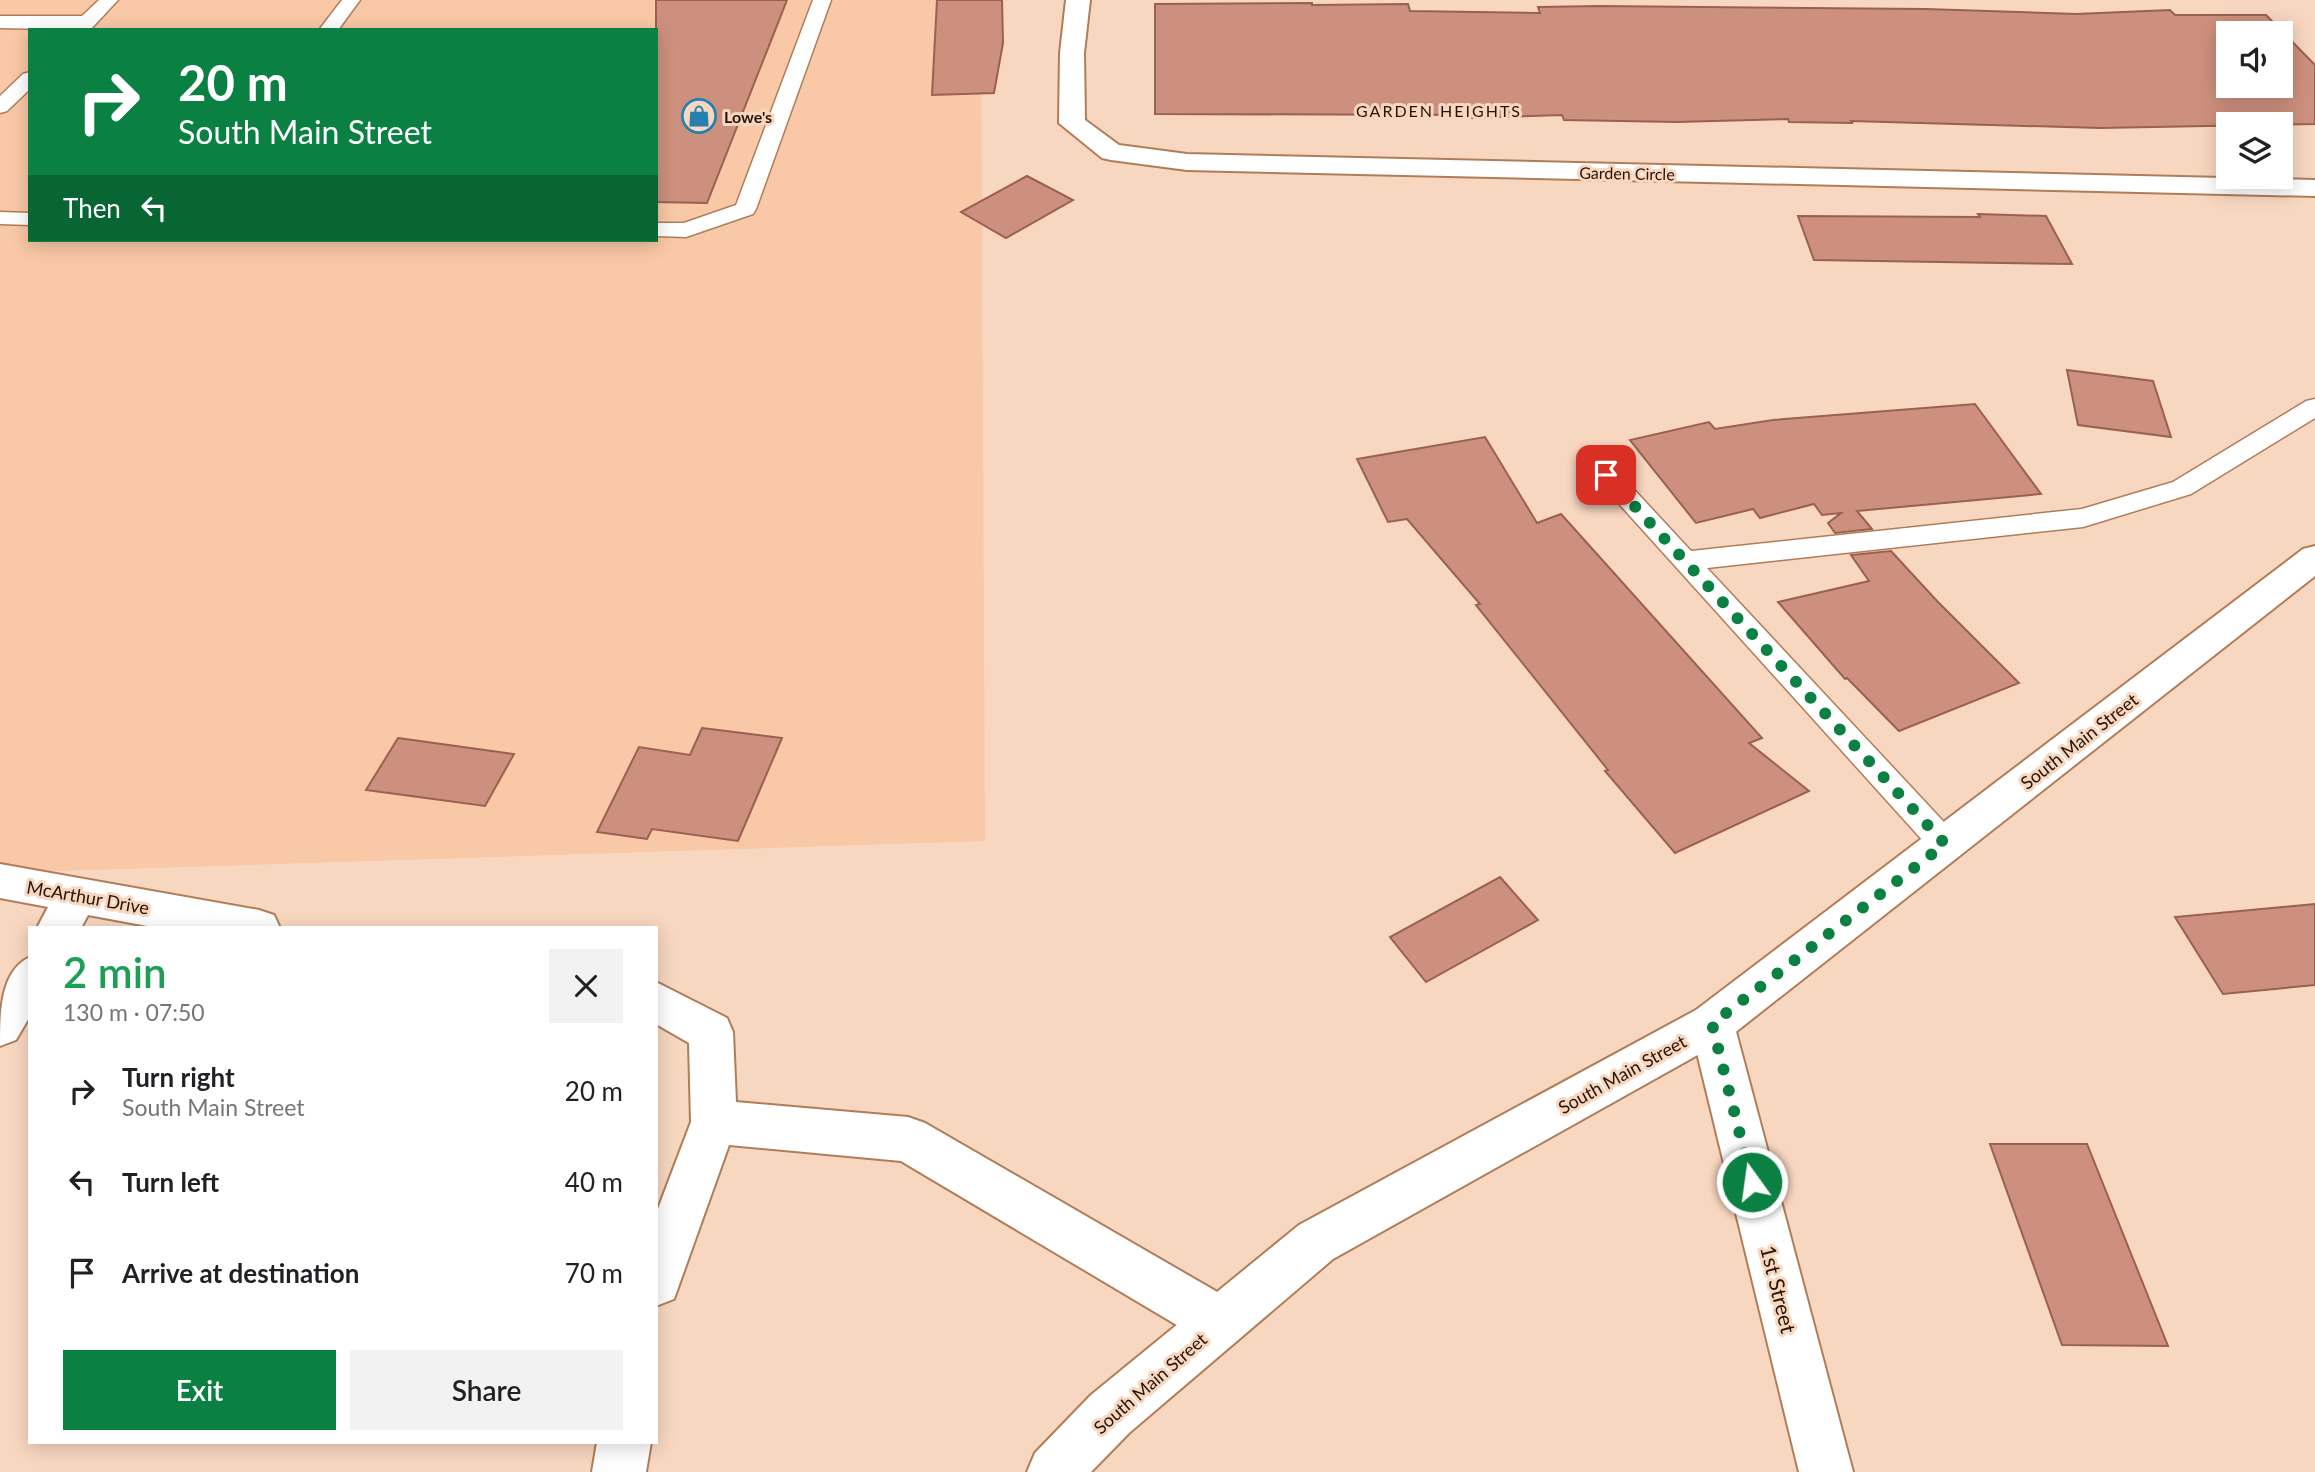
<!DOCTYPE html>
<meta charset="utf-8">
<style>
:root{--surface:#fff;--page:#f2f2f2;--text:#202124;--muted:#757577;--accent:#0b8043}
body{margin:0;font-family:Lato,sans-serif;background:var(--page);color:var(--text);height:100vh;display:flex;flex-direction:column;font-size:26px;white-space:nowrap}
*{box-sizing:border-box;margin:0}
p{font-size:23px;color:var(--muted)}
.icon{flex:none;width:38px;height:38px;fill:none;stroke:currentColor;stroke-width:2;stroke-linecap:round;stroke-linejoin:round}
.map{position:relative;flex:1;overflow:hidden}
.sheet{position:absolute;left:28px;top:926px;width:630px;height:518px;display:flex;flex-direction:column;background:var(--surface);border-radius:0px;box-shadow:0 4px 18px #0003}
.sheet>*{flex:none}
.banner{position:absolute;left:28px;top:28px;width:630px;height:214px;border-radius:0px;box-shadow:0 4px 18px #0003;background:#0b8043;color:#fff;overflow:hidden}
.tools{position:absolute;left:2216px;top:21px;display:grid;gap:14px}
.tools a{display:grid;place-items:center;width:77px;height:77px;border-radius:0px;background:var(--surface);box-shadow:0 4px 18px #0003;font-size:35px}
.pin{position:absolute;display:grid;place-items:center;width:60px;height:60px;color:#fff;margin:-30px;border-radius:14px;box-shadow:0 4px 10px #0006}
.me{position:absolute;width:77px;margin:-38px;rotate:346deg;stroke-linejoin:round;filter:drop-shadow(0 0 5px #0008)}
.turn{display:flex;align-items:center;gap:24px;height:147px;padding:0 35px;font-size:32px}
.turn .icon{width:91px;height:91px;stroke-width:2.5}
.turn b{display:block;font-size:49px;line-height:60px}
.then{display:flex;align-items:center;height:66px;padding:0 35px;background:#0003;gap:14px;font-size:26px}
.round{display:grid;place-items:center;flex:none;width:74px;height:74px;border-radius:0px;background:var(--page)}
.headline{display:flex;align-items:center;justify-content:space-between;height:119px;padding:0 35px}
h1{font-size:42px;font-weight:600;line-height:52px;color:#1e9e55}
.primary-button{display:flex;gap:14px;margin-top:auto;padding:14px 35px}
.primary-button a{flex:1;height:80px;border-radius:0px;background:var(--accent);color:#fff;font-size:28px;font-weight:600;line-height:80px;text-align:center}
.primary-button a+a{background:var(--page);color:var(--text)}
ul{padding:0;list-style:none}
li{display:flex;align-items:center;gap:21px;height:91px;padding:0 35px}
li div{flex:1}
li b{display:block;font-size:26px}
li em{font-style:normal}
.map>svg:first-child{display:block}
.built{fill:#f9c8a6;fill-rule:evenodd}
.building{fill:#ce907e;stroke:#9a6050;stroke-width:2;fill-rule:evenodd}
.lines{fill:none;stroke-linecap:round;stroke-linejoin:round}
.service-casing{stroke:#b07d59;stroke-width:3}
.minor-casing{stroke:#b07d59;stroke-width:4}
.tertiary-casing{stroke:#b07d59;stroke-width:4}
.service{fill:#fff;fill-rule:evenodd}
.minor{fill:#fff;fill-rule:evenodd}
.tertiary{fill:#fff;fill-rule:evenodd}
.route{stroke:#0b8043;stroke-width:12;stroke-dasharray:0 21.6}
.labels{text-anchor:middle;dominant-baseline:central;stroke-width:6;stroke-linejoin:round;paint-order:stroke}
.far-neighbourhood-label{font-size:16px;letter-spacing:2px;fill:#281406;stroke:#f8d7c0}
.far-poi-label{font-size:16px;font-weight:bold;fill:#281406;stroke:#f8d7c0;text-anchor:start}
.far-street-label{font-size:16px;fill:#281406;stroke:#f8d7c0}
.street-label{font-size:18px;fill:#281406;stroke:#f8d7c0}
.near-street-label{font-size:21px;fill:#281406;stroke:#f8d7c0}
</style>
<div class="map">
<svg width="2315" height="1472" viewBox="0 0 2315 1472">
<rect width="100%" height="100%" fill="#f8d7c0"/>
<path class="built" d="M0,0H981L985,841L0,873ZM30,30H656V240H30Z"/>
<g class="building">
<path d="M656,0H787L707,203L656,202Z"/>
<path d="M937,0H1002L1003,43L994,93L932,95Z"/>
<path d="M1312,3V5L1408,4L1410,11L1540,13L1538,7L1599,6L1925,9L2076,14L2170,10L2175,15H2266L2315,65V124L2100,128L1851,121L1852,123L1789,122L1788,119L1677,122L1564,120L1562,115L1468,118L1467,115L1155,114V4ZM2228,33H2280V86H2228Z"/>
<path d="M1027,176L1073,200L1006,238L961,212Z"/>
<path d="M1978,214L2046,216L2072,264L1814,260L1798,216L1980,217Z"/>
<path d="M2067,370L2153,381L2171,437L2078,425Z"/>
<path d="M1975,404L2041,494L1857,511L1872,529L1835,533L1828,523L1841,513L1822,515L1814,504L1760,518L1753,509L1696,523L1630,440L1709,422L1715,429L1773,420Z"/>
<path d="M1485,437L1537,523L1561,514L1762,738L1749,743L1809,791L1675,853L1605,771L1608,770L1476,605L1480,604L1407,519L1388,522L1357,459Z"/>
<path d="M1891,551L1937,601L2019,683L1899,731L1847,678L1845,679L1778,602L1869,581L1851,555Z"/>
<path d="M702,728L782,738L738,841L652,829L647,839L597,832L639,747L690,755Z"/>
<path d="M398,738L514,754L485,806L366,790Z"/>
<path d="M1500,877L1538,920L1426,982L1390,937Z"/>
<path d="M2315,904V985L2223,994L2175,917Z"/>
<path d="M1990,1144H2087L2168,1346L2062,1345Z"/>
</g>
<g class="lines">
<g class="service-casing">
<g id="service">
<path d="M99,0H118L90,30L0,28V16H82Z"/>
<path d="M342,0H360L338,30H319Z"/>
<path d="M813,0H831L756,209L753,214L686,237L656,236V223H684L736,205Z"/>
<path d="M30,72V89L7,111L0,113V96L23,74Z"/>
<path d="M0,212L30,213V225L0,224Z"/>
<path d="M2315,399V418L2191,494L2083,527L1707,568L1956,835L1961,844L1956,853L1945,857L1934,853L1593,475L1597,469L1606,466L1615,469L1691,551L2082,509L2173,482L2306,401Z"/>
</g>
</g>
<g class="minor-casing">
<g id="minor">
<path d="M1066,0H1090L1084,53L1085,120L1119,145L1187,154L2315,180V196L1187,170L1111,160L1102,158L1059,123L1060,53Z"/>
<path d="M0,864L259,910L274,915L280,928H158L88,915L81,928H37L48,907L0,898Z"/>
<path d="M30,957V1016L16,1040L0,1046C0,1012 0,971 30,957Z"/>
<path d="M656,982L727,1018L733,1032L736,1102L908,1117L925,1123L1238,1304L1245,1322L1238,1340L1220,1347L1202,1340L901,1161L729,1145L674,1299L656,1306V1214L691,1122L689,1043L656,1024Z"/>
<path d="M1712,1004L1728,1010L1734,1024L1853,1472H1799L1690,1024L1696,1010Z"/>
<path d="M597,1442H651L646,1472H592Z"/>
</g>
</g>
<g class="tertiary-casing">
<path id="tertiary" d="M2315,546V576L1728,1038L1333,1259L1129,1433L1091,1472H1027L1035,1453L1091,1395L1299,1225L1696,1010L2303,549Z"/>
</g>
<use href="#service" class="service"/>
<use href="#minor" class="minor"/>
<use href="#tertiary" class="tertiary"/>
</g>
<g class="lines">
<path class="route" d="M1606,475L1945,844L1712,1024L1752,1182"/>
</g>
<defs>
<g id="shop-ring" transform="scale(1.75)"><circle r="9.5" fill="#f8d7c0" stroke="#2680ae" stroke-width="1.5"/><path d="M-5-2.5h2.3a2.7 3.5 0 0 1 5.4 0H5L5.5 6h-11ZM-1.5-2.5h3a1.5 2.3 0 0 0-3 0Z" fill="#2680ae"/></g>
</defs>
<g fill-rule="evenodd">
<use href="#shop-ring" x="699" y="116"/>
</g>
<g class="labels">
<g class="far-neighbourhood-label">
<text x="1439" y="110">GARDEN HEIGHTS</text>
</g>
<g class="far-poi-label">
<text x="724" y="116">Lowe's</text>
</g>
<g class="far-street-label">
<text transform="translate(1627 173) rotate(1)">Garden Circle</text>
</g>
<g class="street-label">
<text transform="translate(2079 741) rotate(-38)">South Main Street</text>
<text transform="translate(88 897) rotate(10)">McArthur Drive</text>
<text transform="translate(1622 1074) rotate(-29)">South Main Street</text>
<text transform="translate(1150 1383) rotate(-41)">South Main Street</text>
</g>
<g class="near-street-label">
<text transform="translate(1779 1289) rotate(76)">1st Street</text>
</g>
</g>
</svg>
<div class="tools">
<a><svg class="icon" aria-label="sound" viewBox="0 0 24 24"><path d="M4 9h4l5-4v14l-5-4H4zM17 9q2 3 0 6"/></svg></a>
<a><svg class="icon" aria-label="layers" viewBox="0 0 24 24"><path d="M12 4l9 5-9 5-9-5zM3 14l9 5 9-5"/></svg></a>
</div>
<div class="pin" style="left:1606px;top:475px;background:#d93025"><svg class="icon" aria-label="arrive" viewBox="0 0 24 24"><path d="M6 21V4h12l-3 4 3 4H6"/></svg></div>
<svg class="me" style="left:1752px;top:1182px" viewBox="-20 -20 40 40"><circle r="17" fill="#0b8043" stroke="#fff" stroke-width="3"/><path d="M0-11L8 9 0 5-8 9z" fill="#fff"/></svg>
<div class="banner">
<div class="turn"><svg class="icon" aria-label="right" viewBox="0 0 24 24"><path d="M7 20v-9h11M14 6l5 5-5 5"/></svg><div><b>20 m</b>South Main Street</div></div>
<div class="then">Then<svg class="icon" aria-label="left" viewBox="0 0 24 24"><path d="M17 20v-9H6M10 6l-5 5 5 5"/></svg></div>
</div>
<section class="sheet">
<div class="headline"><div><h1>2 min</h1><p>130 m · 07:50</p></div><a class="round"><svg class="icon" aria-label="close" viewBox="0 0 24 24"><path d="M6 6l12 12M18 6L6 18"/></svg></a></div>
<ul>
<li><svg class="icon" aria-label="right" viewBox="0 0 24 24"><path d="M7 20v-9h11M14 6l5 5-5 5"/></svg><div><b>Turn right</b><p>South Main Street</p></div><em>20 m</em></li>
<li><svg class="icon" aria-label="left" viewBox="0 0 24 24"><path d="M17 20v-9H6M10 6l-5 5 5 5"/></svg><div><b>Turn left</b></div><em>40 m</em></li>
<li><svg class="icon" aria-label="arrive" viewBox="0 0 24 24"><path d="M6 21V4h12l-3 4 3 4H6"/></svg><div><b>Arrive at destination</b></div><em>70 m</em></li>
</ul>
<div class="primary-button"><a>Exit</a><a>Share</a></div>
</section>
</div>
